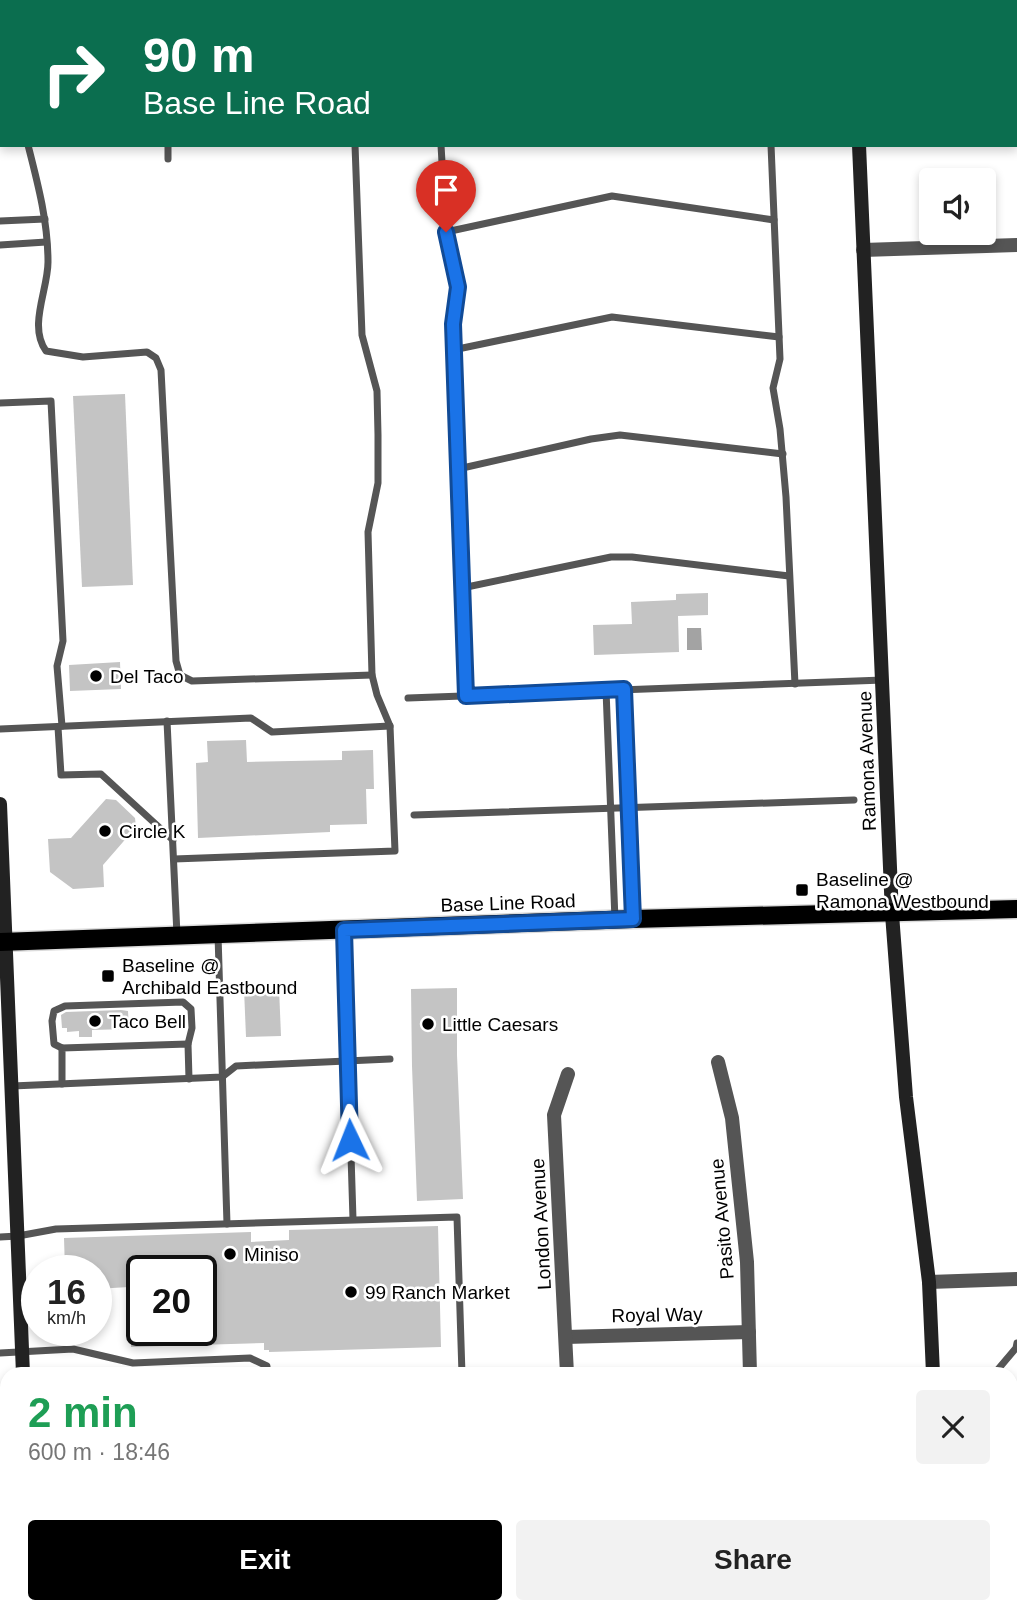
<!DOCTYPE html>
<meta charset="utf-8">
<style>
:root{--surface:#fff;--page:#f2f2f2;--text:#222;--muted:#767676;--accent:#000}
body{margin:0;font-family:Arial,sans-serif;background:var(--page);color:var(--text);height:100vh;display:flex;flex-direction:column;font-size:26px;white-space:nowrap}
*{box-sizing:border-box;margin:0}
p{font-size:23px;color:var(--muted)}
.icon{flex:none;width:38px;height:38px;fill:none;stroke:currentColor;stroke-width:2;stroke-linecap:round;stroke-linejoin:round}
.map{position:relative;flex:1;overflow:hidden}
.side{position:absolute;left:0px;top:1367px;width:1018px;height:247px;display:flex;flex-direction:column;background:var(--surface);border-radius:21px 21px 0 0;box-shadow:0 4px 10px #0003}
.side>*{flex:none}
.banner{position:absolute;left:0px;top:0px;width:1018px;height:147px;box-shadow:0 4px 10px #0003;background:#0b6e4f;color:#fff;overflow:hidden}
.tools{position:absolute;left:919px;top:168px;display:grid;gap:14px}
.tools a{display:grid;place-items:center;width:77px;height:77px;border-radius:7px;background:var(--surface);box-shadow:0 4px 10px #0003;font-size:35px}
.speed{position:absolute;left:21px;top:1255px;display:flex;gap:14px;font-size:35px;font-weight:700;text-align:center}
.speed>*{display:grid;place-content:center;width:91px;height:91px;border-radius:50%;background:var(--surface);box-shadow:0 4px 10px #0003;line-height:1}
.speed small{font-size:18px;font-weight:400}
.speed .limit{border:4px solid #111;border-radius:10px;background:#fff;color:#111}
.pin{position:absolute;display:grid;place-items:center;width:60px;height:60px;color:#fff;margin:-72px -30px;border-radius:50% 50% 50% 0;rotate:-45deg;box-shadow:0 0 7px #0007}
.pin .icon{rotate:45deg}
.me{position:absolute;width:77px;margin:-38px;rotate:358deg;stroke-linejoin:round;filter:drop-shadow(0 0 5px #0008)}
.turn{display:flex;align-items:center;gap:24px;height:147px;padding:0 28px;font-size:32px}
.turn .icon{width:91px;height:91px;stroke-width:2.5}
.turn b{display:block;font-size:49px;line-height:60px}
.round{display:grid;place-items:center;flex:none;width:74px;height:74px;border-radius:7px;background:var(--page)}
.head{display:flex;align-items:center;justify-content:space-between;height:119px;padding:0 28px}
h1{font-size:42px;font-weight:700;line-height:52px;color:#1e9e55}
.button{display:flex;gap:14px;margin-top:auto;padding:14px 28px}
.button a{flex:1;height:80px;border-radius:7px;background:var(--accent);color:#fff;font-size:28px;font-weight:700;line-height:80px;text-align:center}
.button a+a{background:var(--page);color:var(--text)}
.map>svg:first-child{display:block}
.water{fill:#a3a3a3}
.building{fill:#c4c4c4;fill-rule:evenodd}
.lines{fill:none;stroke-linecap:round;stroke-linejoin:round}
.primary-casing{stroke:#dbdbdb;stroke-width:21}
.lane{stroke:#555;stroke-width:7}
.street{stroke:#555;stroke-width:14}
.secondary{stroke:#222;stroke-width:14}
.primary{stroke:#000;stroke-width:18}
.route-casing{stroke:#114b97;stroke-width:18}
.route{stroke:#1a73e8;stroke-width:12}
.poi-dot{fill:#000;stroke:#fff;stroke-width:2.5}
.labels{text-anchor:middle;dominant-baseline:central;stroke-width:5;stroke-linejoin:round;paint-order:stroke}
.poi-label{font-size:19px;fill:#000;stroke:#fff;text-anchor:start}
.street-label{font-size:19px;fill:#000;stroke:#fff}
</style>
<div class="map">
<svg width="1017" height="1612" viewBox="0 0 1017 1612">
<rect width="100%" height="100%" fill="#fff"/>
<path class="water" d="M687,628H701L702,650H687Z"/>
<g class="building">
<path d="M125,394L133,585L82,587L73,396Z"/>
<path d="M708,593V615L678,616L679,652L594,655L593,625L632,624L631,602L676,600V594Z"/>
<path d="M120,662L121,689L70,691L69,665Z"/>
<path d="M246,740L247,762L342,760V751L373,750L374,789H366L367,824L330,825V832L198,838L196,763L208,762L207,741Z"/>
<path d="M106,799L116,800L135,818L136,827L103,865L104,887L73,889L50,872L48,839L71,838Z"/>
<path d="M279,988L281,1036L246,1037L244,989Z"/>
<path d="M457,988V1055L463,1199L417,1201L412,1066L411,989Z"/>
<path d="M121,1010L128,1011L129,1029L92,1030V1037H79V1031L67,1032V1028H62L61,1015L66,1012Z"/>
<path d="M438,1226L441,1347L269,1352V1350H264V1343L131,1347L129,1287L96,1289V1270H65L64,1238L251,1232V1242L289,1240V1230ZM142,1270H201V1330H142Z"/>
</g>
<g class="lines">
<g class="primary-casing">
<path id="primary" d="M0,942L633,919L1017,909"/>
</g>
<g class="lane">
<path d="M28,145C38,184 48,222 48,262C48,290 28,326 46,351L83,357L147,352L156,358L161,370L176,661L180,675L192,681L372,675"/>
<path d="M168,145V159"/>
<path d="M441,145L446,232L458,287L453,324L466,696"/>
<path d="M771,145L780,359L773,388L780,429L786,497L795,684"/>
<path d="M0,221L45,219"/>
<path d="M446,232L612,196L774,220"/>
<path d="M0,245L46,242"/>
<path d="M453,350L612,317L779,337"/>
<path d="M0,403L51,401L63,641L57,666L62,726"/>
<path d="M458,469L591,439L620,435L783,454"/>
<path d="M462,588L611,557H632L789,576"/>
<path d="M624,689L633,919"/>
<path d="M606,690L615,920"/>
<path d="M408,698L883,680"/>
<path d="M167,721L177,935"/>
<path d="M58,727L61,775L101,774L173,840"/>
<path d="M0,729L251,718L272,732L390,726"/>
<path d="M414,815L854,800"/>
<path d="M174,859L395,851L390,726L377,695L372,675L368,532L378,483V435L377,391L362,335L355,145"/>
<path d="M344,930L353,1219"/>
<path d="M218,935L227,1224"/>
<path d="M62,1048L54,1044L52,1021L54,1011L65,1006L183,1002L191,1009L192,1028L188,1044"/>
<path d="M62,1084V1048L188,1044L189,1079"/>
<path d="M12,1086L222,1077L236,1066L390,1059"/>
<path d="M0,1237L18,1236L56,1229L457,1217L462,1374"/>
<path d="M0,1353L73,1349L133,1363L250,1358L267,1366V1374"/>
<path d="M994,1374L1016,1348L1017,1343"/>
<path d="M0,1527H7"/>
<path d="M0,1546H7"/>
</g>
<g class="street">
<path d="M863,250L1017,245"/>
<path d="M718,1062L732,1118L747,1262L750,1374"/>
<path d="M929,1282L1017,1279"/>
<path d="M566,1337L749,1332"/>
<path d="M567,1374L554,1115L568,1074"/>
<path d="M1012,1548H1017"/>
<path d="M577,1606V1612"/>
<path d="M756,1606V1612"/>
<path d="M381,1612V1606"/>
</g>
<g class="secondary">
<path d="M853,0V2"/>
<path d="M859,145L892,914L906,1097L929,1282L933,1374"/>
<path d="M0,804L23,1374"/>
<path d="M30,1606L31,1612"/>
<path d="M942,1606L943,1612"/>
</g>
<use href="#primary" class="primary"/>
</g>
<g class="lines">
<g class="route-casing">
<path id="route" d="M350,1140L344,930L633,919L624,689L466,696L453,324L458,287L446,232"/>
</g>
<use href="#route" class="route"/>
</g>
<g class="poi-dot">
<circle cx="96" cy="676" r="7"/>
<circle cx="105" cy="831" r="7"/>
<rect x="795" y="883" width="14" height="14" rx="3.5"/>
<rect x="101" y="969" width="14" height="14" rx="3.5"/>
<circle cx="95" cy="1021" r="7"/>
<circle cx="428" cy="1024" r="7"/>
<circle cx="230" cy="1254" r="7"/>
<circle cx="351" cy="1292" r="7"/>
</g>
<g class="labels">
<g class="poi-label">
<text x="110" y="676">Del Taco</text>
<text x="119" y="831">Circle K</text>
<text x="816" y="879">Baseline @<tspan x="816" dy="22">Ramona Westbound</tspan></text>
<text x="122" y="965">Baseline @<tspan x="122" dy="22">Archibald Eastbound</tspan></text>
<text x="109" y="1021">Taco Bell</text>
<text x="442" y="1024">Little Caesars</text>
<text x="244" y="1254">Miniso</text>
<text x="365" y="1292">99 Ranch Market</text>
</g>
<g class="street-label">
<text transform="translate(867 761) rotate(-92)">Ramona Avenue</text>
<text transform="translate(508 903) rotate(-2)">Base Line Road</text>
<text transform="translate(722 1219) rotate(-95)">Pasito Avenue</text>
<text transform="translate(541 1224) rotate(-93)">London Avenue</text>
<text transform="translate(657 1315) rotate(-1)">Royal Way</text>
</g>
</g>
</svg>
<div class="tools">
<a><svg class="icon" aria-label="sound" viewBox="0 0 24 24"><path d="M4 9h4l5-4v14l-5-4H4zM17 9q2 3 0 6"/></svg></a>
</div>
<div class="speed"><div>16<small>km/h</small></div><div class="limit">20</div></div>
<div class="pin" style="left:446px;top:232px;background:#d93025"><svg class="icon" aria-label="arrive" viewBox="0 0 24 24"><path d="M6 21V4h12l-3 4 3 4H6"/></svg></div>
<svg class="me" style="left:350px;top:1140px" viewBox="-20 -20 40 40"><path d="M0-17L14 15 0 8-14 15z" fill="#1a73e8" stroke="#fff" stroke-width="4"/></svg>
<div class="banner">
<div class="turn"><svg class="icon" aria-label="right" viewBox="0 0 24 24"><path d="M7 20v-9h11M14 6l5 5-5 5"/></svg><div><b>90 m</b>Base Line Road</div></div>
</div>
<section class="side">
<div class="head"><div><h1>2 min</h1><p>600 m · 18:46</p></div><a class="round"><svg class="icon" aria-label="close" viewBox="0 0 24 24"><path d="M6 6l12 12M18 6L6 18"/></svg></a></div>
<div class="button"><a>Exit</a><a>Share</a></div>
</section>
</div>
